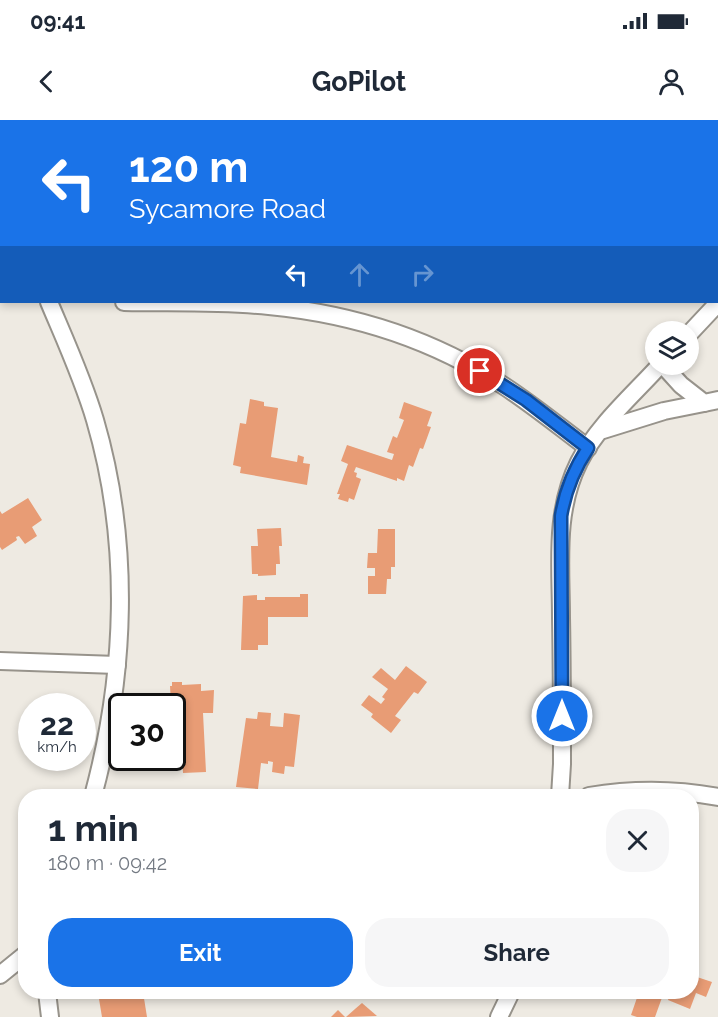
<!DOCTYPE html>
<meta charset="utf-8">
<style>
:root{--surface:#fff;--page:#f6f6f7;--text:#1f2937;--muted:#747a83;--accent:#1a73e8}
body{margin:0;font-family:Raleway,sans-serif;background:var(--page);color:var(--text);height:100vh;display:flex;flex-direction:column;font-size:22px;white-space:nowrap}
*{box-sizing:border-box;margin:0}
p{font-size:20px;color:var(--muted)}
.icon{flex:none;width:33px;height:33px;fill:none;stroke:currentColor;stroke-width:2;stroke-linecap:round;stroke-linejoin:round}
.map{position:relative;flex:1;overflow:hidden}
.panel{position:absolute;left:18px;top:669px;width:681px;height:210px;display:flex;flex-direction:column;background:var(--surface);border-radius:24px;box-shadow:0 3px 9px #0003}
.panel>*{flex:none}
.hud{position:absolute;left:0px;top:0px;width:718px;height:183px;box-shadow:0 3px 9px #0003;background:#1a73e8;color:#fff;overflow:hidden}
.fabs{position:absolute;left:645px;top:201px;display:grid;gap:12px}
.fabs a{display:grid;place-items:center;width:54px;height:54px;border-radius:50%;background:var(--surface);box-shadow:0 3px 9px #0003;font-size:30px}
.speed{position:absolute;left:18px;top:573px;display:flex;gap:12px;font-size:30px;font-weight:700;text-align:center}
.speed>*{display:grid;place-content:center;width:78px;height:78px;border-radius:50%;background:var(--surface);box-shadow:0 3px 9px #0003;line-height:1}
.speed small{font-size:15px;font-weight:400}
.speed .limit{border:3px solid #111;border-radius:9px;background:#fff;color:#111}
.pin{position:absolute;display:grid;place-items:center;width:51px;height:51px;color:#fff;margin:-26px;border:3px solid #fff;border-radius:50%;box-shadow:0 2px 6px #0007}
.me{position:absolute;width:66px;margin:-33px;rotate:0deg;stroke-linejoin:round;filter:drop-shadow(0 0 4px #0008)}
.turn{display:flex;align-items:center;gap:21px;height:126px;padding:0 30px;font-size:27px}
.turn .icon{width:78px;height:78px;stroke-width:2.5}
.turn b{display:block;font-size:42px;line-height:51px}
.lanes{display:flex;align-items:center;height:57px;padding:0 30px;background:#0003;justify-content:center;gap:30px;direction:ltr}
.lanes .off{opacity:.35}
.round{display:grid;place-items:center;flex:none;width:63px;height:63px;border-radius:24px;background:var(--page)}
.summary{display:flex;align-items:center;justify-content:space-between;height:102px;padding:0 30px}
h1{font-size:36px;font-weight:700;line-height:45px}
.primary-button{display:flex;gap:12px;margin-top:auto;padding:12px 30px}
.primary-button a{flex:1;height:69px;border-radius:24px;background:var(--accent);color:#fff;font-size:24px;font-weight:700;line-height:69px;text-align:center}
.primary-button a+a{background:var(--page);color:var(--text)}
.status{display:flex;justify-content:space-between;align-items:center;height:42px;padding:0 30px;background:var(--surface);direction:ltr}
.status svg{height:16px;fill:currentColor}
header{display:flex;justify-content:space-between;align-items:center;height:78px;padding:0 30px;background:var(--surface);font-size:27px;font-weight:700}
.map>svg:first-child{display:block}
.building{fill:#e89c75}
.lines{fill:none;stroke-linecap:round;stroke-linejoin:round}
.street-casing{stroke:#97938b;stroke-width:20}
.street{stroke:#fff;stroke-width:16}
.route-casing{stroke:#114b97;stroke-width:15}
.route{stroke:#1a73e8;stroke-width:10}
</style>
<div class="status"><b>09:41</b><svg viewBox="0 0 49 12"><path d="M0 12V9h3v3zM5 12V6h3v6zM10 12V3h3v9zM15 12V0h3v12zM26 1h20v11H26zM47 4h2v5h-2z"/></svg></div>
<header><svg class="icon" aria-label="back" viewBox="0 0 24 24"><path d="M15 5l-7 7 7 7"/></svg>GoPilot<svg class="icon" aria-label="person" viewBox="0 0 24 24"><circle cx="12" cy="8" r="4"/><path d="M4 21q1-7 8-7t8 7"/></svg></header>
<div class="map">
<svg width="718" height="897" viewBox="0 0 718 897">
<rect width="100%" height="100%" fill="#eeeae2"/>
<g class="building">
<path d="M250,279L264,282V286L278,288L271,337L297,342L298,335L304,337L303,343L310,344L307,365L240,353L241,347L233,345L240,303L246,304Z"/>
<path d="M404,282L432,292L427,306L431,307L423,329L420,328L413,347L409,345L404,361L397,358V361L356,347L354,352L357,353L356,357L361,359L354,380L349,378L348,382L338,379L340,374H337L348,344L341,341L347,325L392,340L394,334L387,332L393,316L397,318L404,300L399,298Z"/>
<path d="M28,378L42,400L32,407L37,416L25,424L19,416L16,417L17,420L2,430L0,427V391L2,394Z"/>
<path d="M281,408L282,426H279L280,444H276V455L258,456V454H252L251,426H258L257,409Z"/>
<path d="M378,409H395V447H391V459H387L386,474H368V456H375V448H367L368,433H377Z"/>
<path d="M300,474H308V497H268V525H258V530H241L243,476L257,475V480H265V477H300Z"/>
<path d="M406,546L427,562L418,574L414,572L395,596L401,600L391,613L371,597L373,594L361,585L369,575L381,584L385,579L382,577L388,569L372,557L381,548L395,560Z"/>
<path d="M172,562H182V565L201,564V571L214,570L213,593H203L206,652L183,653L182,635L174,636L170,566H172Z"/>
<path d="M258,592L271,593L270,606L283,607L284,593L300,595L294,647L285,646L284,654L272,652L273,642L268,641V644L261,643L258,669L236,667L246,598L257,599Z"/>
<path d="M694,856L712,862L706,877L696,873L690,889L668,880L670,874L664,872L655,897H637L631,895L639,872H692Z"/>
<path d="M143,872L147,897H102L99,879Z"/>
<path d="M362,883L377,896L346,897L355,889Z"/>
<path d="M338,890L345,897H331Z"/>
</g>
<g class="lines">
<g class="street-casing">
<g id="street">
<path d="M0,89L2,92"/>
<path d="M49,182C65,220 83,259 95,300C131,423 126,554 93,676"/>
<path d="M124,182C172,183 221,181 269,186C353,194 434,220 504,266C533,285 560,307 588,328"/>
<path d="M688,215L718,183"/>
<path d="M662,244L681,265L704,283L718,280"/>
<path d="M603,310L664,291L704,283"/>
<path d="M0,541L117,545"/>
<path d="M560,676L562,644C562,595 562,547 561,498C561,444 554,392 579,342C598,305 633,275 661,244"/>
<path d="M589,676C631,669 676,669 718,677"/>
<path d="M0,855L26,834"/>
<path d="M47,872L50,897"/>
<path d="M499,897L511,872"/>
</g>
</g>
<use href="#street" class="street"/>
</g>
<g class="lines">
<g class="route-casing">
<path id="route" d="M480,251L526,280L588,328C574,349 565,372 561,396L562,596"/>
</g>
<use href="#route" class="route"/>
</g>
</svg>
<div class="fabs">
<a><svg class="icon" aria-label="layers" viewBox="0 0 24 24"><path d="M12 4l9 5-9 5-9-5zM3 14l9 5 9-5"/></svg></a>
</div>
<div class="speed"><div>22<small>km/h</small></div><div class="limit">30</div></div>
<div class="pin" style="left:480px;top:251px;background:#d93025"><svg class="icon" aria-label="arrive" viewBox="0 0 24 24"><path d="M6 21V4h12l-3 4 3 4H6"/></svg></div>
<svg class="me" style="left:562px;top:596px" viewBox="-20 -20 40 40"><circle r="17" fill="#1a73e8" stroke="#fff" stroke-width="3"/><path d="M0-11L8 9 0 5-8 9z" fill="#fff"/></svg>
<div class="hud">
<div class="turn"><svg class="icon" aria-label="left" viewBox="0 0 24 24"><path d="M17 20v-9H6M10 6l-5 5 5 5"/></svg><div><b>120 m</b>Sycamore Road</div></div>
<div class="lanes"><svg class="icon" aria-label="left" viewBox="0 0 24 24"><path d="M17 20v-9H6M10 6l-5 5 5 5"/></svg><svg class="icon off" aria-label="ahead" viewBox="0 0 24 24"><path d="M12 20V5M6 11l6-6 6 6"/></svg><svg class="icon off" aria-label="right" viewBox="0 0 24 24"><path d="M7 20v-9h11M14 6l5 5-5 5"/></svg></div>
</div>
<section class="panel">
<div class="summary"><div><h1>1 min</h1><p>180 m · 09:42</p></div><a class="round"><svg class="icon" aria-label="close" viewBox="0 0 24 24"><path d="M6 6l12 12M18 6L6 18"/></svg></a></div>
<div class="primary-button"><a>Exit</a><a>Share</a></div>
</section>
</div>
